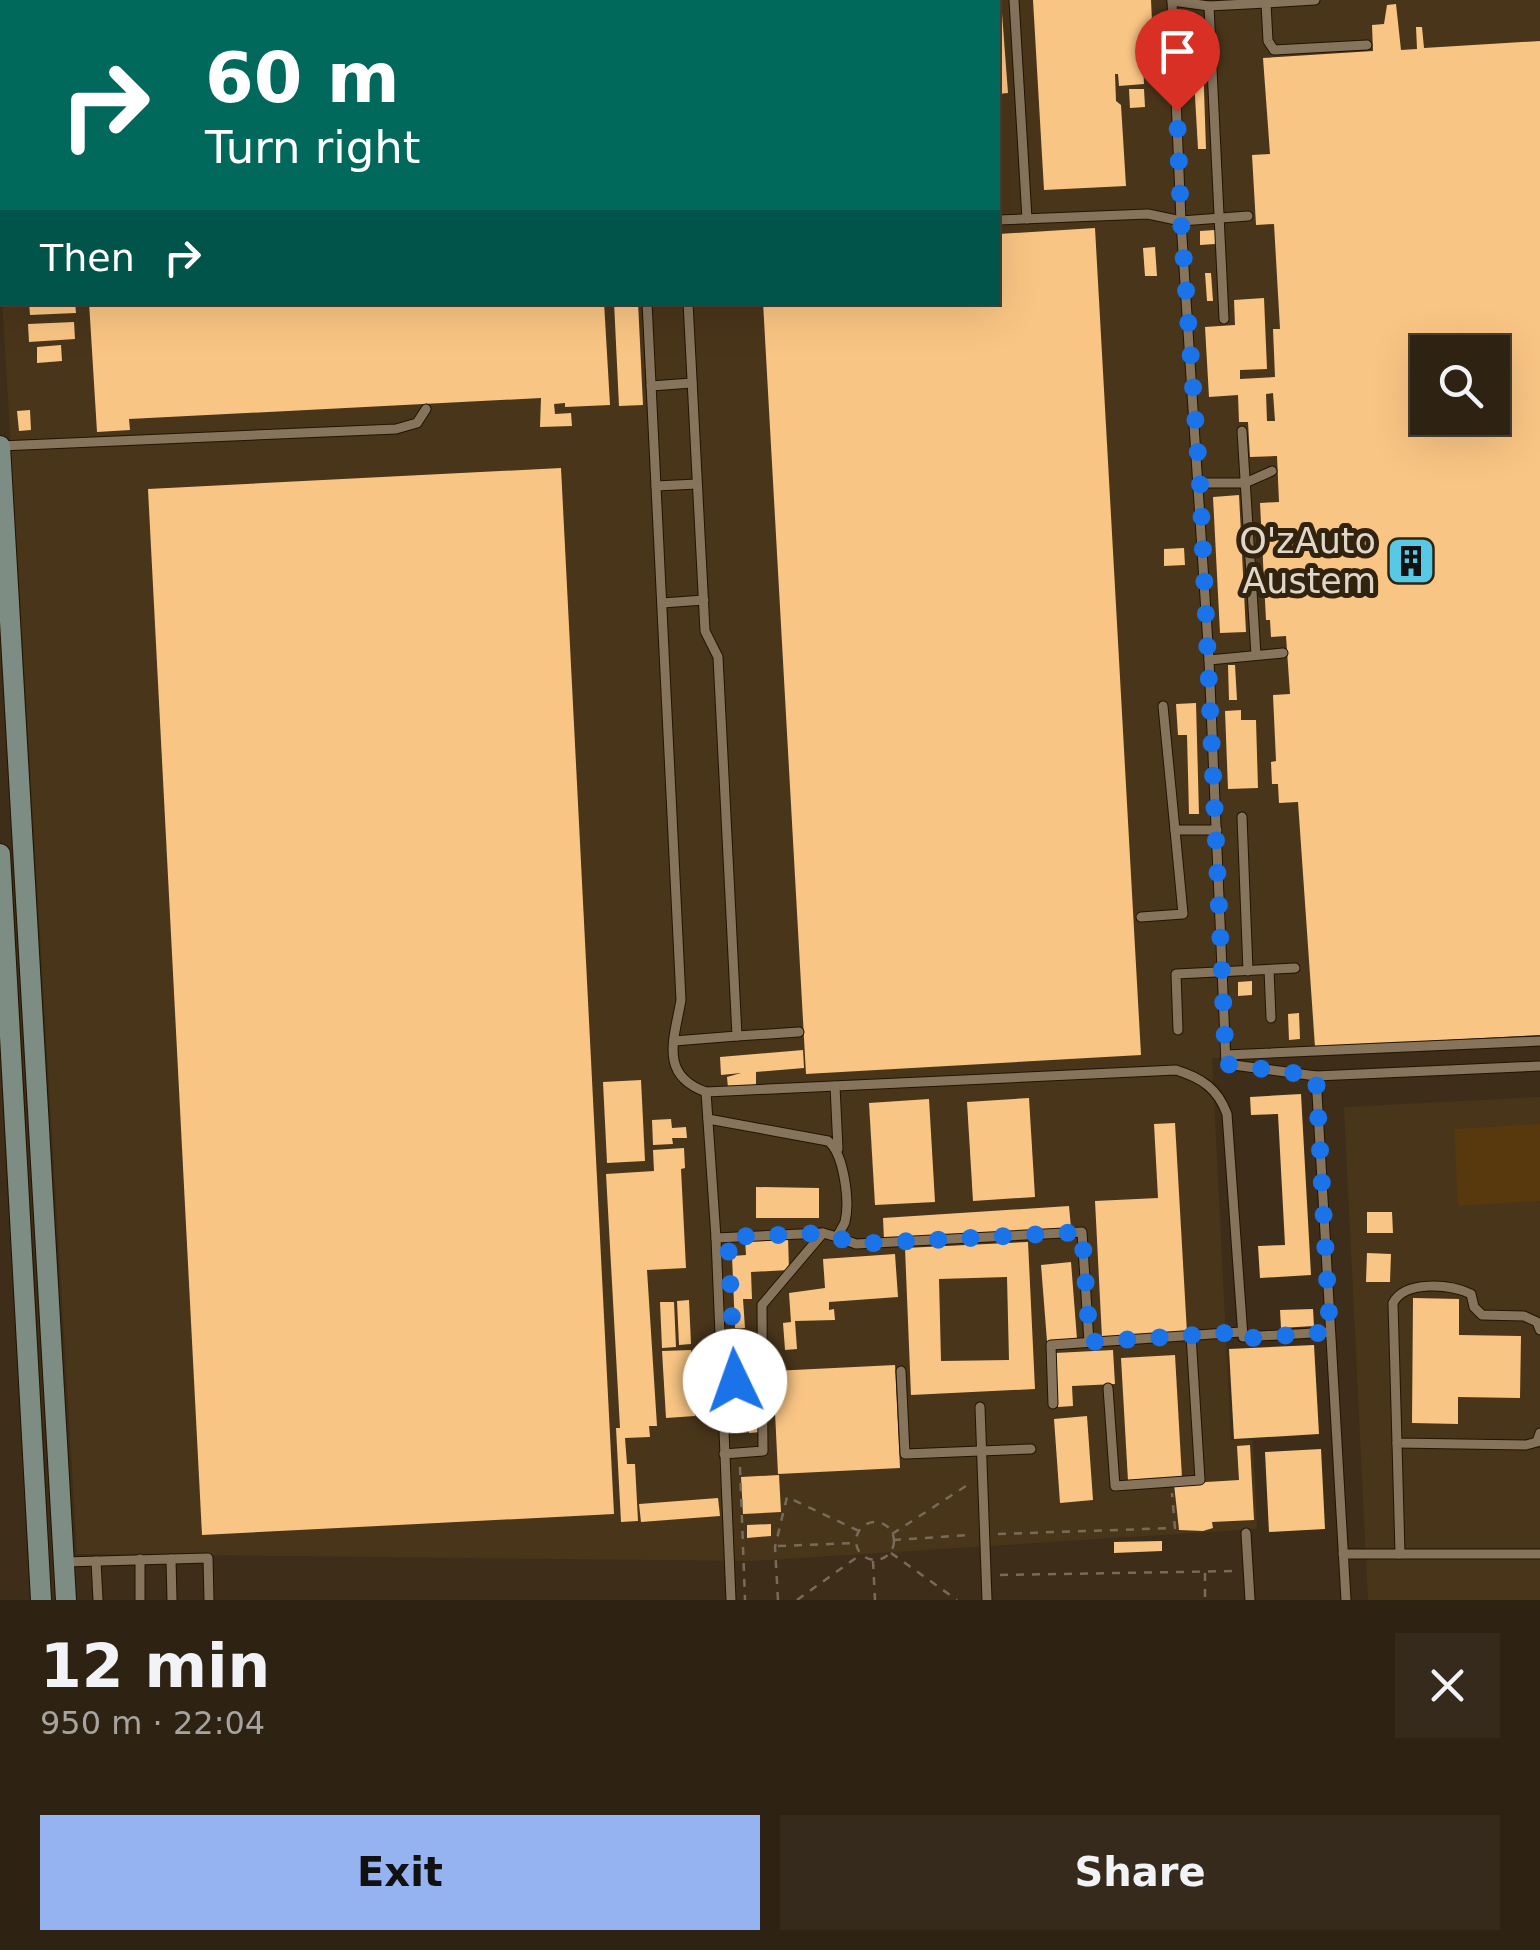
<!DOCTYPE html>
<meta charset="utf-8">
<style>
:root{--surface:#2e2213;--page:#362a1c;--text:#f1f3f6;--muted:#a7a4a0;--line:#493f33;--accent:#95b2f1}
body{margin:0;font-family:"DejaVu Sans",sans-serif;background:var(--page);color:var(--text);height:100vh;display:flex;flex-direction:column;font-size:38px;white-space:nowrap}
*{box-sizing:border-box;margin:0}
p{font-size:32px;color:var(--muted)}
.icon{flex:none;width:55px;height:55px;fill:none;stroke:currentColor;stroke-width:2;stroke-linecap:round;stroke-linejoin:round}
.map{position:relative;height:1600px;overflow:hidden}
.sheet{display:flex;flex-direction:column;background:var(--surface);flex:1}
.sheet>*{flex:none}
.banner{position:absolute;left:0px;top:0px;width:1000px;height:305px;box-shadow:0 10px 40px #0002,0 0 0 2px var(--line);background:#00695c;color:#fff;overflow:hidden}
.fabs{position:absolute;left:1410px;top:335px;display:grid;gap:20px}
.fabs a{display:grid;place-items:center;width:100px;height:100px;border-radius:0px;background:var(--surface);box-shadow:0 10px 40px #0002,0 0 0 2px var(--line);font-size:50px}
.pin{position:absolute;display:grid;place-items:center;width:85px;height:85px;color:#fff;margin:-102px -42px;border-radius:50% 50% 50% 0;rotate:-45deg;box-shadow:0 0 10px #0007}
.pin .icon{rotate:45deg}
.me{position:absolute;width:110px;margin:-55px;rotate:357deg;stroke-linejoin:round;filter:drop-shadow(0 0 8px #0008)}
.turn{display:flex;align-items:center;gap:35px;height:210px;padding:0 40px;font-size:45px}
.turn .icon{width:130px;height:130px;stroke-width:2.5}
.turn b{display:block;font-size:70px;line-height:85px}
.then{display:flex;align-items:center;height:95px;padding:0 40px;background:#0003;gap:20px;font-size:38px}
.round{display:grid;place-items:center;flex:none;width:105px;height:105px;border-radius:0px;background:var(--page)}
.summary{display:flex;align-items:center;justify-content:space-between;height:170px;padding:0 40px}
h1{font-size:60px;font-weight:800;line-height:75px}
.action{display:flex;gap:20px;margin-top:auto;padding:20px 40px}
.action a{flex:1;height:115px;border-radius:0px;background:var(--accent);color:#111;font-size:40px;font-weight:800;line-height:115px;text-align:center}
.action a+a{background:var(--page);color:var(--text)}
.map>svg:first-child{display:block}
.built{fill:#49351a;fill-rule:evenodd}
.green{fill:#57390d}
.building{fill:#f9c584;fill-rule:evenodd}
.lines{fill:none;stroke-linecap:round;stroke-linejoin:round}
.lane-casing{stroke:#231502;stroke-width:11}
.secondary-casing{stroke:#231502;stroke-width:22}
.path{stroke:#796b5a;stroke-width:2.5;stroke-dasharray:8 8;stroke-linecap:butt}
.lane{stroke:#86745d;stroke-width:9}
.secondary{stroke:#7d8d83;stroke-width:20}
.route{stroke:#1a73e8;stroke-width:18;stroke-dasharray:0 32.4}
.labels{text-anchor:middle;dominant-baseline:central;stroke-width:10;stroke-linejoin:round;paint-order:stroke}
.poi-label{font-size:35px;fill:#e0d6c9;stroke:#32230f;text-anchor:end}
</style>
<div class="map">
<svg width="1540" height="1600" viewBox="0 0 1540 1600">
<rect width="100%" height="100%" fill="#3d2d19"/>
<g class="built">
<path d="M0,0H1540V1044L1212,1058L1231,1440H1253L1257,1529L754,1561L77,1554L0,267ZM2,2H998V302H2ZM1428,352H1492V418H1428Z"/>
<path d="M1540,1097V1600H1368L1344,1107Z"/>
</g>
<path class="green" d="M1540,1124V1201L1458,1206L1454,1129Z"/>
<g class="building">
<path d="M998,0H1001L1008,93L998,94Z"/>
<path d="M1033,0H1151L1154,64L1143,65L1144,84L1119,86L1118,74H1115L1116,101L1121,105L1126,186L1044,190Z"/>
<path d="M1396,4L1401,50L1417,49L1416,27H1422L1424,48L1540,41V1035L1315,1047L1298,802L1279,803L1278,784H1272L1271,762L1276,761L1273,695L1290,694L1286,636L1271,637L1270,620H1266L1260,503L1279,502L1277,456L1250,457L1248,422H1239L1238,395L1209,397L1205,327L1235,325L1234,300L1264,298L1267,369L1240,370V379L1275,377L1273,329H1280L1274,224L1256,225L1252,155L1270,154L1263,58L1373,51L1372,25L1384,24L1387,5ZM1428,352H1492V418H1428ZM1273,393L1275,421H1267L1266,394Z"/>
<path d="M1193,61H1203L1206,149H1198Z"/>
<path d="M1129,89H1144L1145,107L1130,108Z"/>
<path d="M1095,228L1141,1055L806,1074L763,302H998V234Z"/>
<path d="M1215,230V244L1200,245V231Z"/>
<path d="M1155,247L1157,276H1145L1143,248Z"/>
<path d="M1205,273H1211L1213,301H1207Z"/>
<path d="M29,302H75L76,313L30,315Z"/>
<path d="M89,302H604L610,405L565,407V403L554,404L555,414L571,413L572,426L540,427L541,398L129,419L130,430L97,432Z"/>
<path d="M614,302H638L643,405L619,406Z"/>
<path d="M74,322L75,339L29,342L28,324Z"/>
<path d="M61,345L62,361L37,363V347Z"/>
<path d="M30,410L31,430L19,431L17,411Z"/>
<path d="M561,468L614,1514L202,1535L148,489Z"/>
<path d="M1239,495L1246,632L1220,633L1213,497Z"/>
<path d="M1184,548L1185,565L1164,566V549Z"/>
<path d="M1228,665H1235L1237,700H1229Z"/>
<path d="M1196,703L1199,814H1189L1187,735H1178L1176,704Z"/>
<path d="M1241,710V720H1256L1258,788L1228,789L1225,711Z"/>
<path d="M1252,981V995L1238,996V982Z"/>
<path d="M1299,1013L1300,1039L1289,1040L1288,1014Z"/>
<path d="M803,1050L804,1068L756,1072V1085L728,1088L727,1077L741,1073L721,1075L720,1057Z"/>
<path d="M641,1080L645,1161L607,1163L603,1082Z"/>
<path d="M1301,1094L1311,1275L1260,1278L1258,1246L1285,1245L1278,1114L1251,1115L1250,1097Z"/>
<path d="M1029,1098L1035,1197L973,1201L967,1102Z"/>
<path d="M929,1099L935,1202L875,1205L869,1103Z"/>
<path d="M671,1119L672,1128L686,1127L687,1138H672L673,1144L653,1145L652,1120Z"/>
<path d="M1175,1123L1187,1333L1102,1338L1095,1201L1158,1198L1154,1124Z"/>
<path d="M684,1148L685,1168L681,1169L686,1268L647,1270L657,1426H649L650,1437L625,1438L627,1464H635L638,1521L621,1522L616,1428H620L606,1174L654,1171L653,1150Z"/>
<path d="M756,1187L819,1188V1218H756Z"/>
<path d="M1069,1206L1071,1228L884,1240L883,1218Z"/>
<path d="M1367,1212H1392L1393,1233H1367Z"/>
<path d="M788,1236L789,1270L751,1272L752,1299H743L745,1328H735L732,1256L746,1255L745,1239Z"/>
<path d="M1028,1242L1035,1389L911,1395L905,1248ZM1007,1277L1009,1360L941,1361L939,1279Z"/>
<path d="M1367,1253L1391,1254L1390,1282H1366Z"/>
<path d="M895,1254L898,1297L829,1302V1310L834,1309L835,1320L795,1321L797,1349L785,1350L783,1323L791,1322L789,1293L825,1288L823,1259Z"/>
<path d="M1071,1262L1077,1339L1047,1341L1041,1265Z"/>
<path d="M1413,1298L1459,1299V1335L1521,1336L1520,1398L1458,1397V1424L1412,1423Z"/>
<path d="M689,1300L691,1344L679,1345L677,1301Z"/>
<path d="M660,1302H674L676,1347L662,1348Z"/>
<path d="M1313,1309L1314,1326L1281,1328L1280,1310Z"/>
<path d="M1314,1345L1319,1434L1234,1439L1229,1349Z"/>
<path d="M691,1350L695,1416L666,1418L662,1351Z"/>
<path d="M1113,1350L1115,1384L1072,1386L1073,1406L1058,1407L1055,1353Z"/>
<path d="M1175,1355L1182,1478L1128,1481L1121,1358Z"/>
<path d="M752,1363L754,1396L748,1397V1390L742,1391L740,1364Z"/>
<path d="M895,1365L900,1468L778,1474L773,1371Z"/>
<path d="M759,1403L761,1432L749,1433L747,1404Z"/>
<path d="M1087,1416L1093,1500L1060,1503L1054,1419Z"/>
<path d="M1250,1445L1254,1520L1212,1522L1213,1528L1203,1531L1179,1530L1174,1484L1239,1480L1237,1446Z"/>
<path d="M1321,1449L1325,1529L1269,1532L1265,1452Z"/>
<path d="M779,1475L781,1512L743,1514L741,1477Z"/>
<path d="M718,1498L720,1516L641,1522L639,1504Z"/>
<path d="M771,1524V1536L747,1538V1525Z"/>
<path d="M1162,1541V1551L1114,1553V1542Z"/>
</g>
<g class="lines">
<g class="lane-casing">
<g id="lane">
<path d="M607,0V2"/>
<path d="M1014,0L1027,219"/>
<path d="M1172,0L1181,221L1209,660L1226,1064L1316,1076L1346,1600"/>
<path d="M1172,1L1209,6L1266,3L1268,41L1274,50L1367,45"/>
<path d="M144,2L198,0"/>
<path d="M636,2V0"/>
<path d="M1266,3L1315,0"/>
<path d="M1209,6L1224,319"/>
<path d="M0,9H2"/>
<path d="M998,220L1148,214L1181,221L1248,216"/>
<path d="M0,269H2"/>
<path d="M647,302L681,1000C674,1040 659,1075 706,1092L1176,1070C1202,1078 1218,1089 1227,1114L1243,1337L1330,1332"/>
<path d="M651,386L692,383"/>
<path d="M1242,431L1256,655"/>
<path d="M0,446L396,429L417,423L426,409"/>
<path d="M1200,483H1245L1272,471"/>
<path d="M656,486L697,484"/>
<path d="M662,603L704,600"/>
<path d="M1209,660L1283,653"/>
<path d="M1163,706L1175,830"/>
<path d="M1242,817L1248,971"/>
<path d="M1141,917L1183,914L1175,830H1217"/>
<path d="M1269,970L1271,1018"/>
<path d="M1178,1030L1176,974L1295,968"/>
<path d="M737,1036L799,1032"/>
<path d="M674,1041L737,1036L718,657L705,631L688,302"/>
<path d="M1226,1055L1540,1041"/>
<path d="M1316,1076L1540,1066"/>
<path d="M835,1086L838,1149"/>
<path d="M706,1092L716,1238L731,1600"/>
<path d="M708,1119L828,1141C844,1153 850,1202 845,1222C843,1227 839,1232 837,1237L823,1233L716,1238"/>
<path d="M837,1237L856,1244L1082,1232L1089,1342"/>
<path d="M1540,1330L1537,1322L1524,1316L1482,1315L1474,1307L1471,1294C1450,1284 1405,1280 1393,1303L1397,1443L1526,1445L1537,1442L1540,1433"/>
<path d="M901,1371L905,1454L1031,1449"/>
<path d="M1108,1388L1115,1486L1200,1480L1191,1335"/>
<path d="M1053,1404L1051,1345L1241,1332"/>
<path d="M980,1407L987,1600"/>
<path d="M1397,1443L1400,1554"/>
<path d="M724,1454L763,1451L762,1305L823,1233"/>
<path d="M1246,1533L1250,1600"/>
<path d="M1343,1554H1540"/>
<path d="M140,1559V1600"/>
<path d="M171,1559L208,1558L209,1600"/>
<path d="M96,1561L98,1600"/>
<path d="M64,1562L171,1559L172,1600"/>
</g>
</g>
<g class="secondary-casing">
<g id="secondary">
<path d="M0,446L66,1600"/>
<path d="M0,854L41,1600"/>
</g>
</g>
<g class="path">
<path d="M736,1392L738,1439"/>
<path d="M740,1467L745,1600"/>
<circle cx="875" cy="1541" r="19"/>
<path d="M892,1534L969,1484"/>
<path d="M998,1534L1175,1528L1172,1493"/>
<path d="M893,1540L970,1535"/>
<path d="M778,1546L855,1543"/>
<path d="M891,1553L957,1600"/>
<path d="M873,1561L875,1600"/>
<path d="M1205,1573V1600"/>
<path d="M1000,1575L1237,1571"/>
<path d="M778,1600L775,1547L787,1497L859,1531"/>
<path d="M797,1600L860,1555"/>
</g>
<use href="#lane" class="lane"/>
<use href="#secondary" class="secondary"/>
</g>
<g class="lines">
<path class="route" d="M735,1381L728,1237L823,1233L856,1244L1082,1232L1090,1342L1241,1332L1243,1337L1251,1338L1330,1332L1316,1076L1226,1064L1200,483L1181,221L1177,111"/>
</g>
<defs>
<g id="building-square" transform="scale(2.5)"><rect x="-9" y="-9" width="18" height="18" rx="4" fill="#58c9e4" stroke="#32230f"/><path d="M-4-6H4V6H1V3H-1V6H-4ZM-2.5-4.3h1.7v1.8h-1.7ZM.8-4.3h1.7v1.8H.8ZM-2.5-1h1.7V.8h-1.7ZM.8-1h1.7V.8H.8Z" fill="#111"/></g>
</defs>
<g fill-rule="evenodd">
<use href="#building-square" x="1411" y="561"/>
</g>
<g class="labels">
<g class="poi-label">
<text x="1376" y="541">O'zAuto<tspan x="1376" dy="40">Austem</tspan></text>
</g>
</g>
</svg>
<div class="fabs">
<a><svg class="icon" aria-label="search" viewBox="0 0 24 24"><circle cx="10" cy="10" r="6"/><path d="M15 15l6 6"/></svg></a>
</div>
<div class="pin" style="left:1177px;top:111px;background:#d93025"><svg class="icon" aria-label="arrive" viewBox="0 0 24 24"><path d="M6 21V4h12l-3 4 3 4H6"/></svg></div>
<svg class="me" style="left:735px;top:1381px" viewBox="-20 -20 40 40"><circle r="19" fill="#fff"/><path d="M0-13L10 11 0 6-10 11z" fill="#1a73e8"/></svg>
<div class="banner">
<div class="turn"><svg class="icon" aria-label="right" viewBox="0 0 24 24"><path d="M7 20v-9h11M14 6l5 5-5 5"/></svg><div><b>60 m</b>Turn right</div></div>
<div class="then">Then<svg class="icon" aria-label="right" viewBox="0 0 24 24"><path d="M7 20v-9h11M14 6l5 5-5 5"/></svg></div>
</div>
</div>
<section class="sheet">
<div class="summary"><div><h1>12 min</h1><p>950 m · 22:04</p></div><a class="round"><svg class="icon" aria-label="close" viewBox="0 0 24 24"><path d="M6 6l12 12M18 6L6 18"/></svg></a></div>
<div class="action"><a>Exit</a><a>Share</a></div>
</section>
